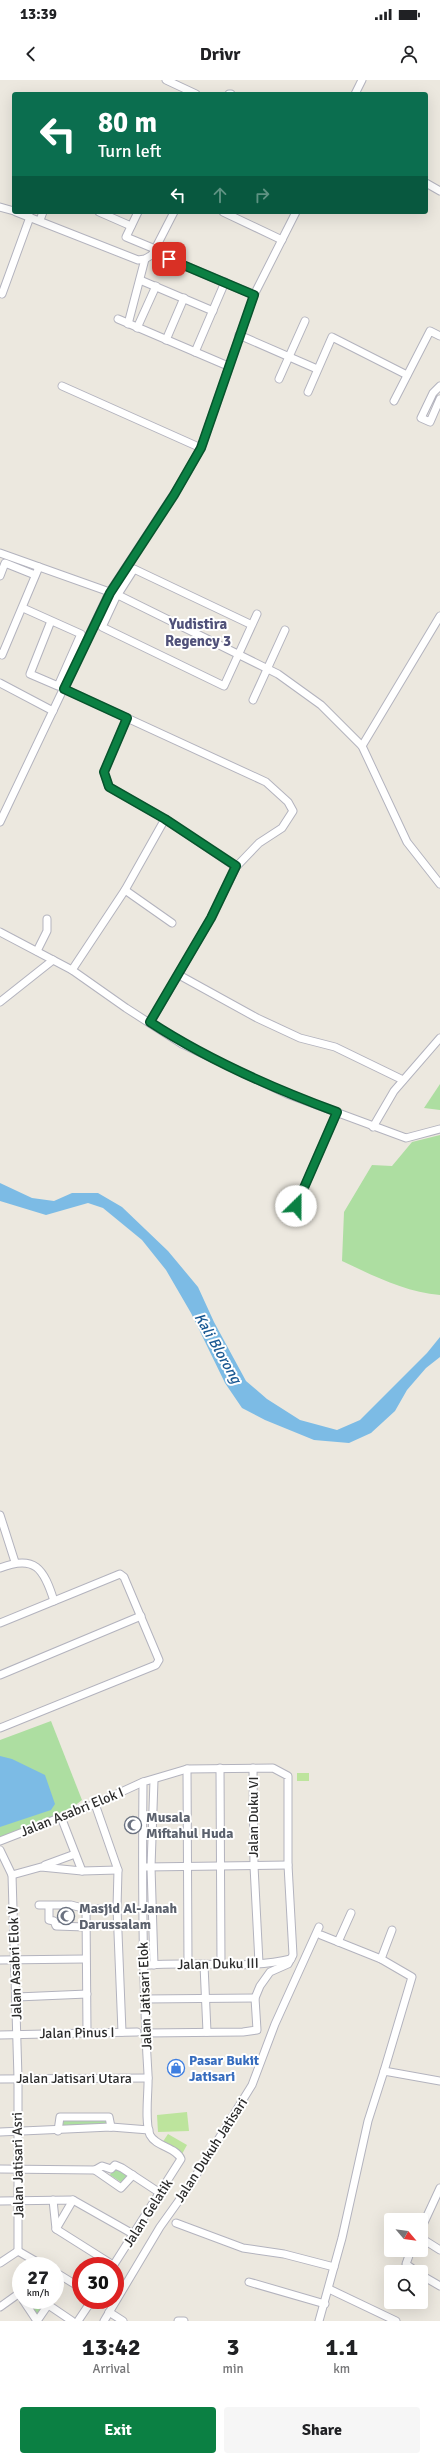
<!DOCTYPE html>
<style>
:root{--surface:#fff;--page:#f6f6f6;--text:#202124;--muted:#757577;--accent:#0b8043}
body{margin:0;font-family:Signika,sans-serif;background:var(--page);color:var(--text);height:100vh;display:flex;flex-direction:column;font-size:15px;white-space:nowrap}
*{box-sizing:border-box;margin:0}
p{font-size:13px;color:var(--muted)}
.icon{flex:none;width:22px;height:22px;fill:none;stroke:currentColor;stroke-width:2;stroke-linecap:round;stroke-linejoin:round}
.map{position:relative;height:2241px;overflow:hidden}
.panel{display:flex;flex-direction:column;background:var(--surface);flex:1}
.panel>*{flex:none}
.guide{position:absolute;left:12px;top:12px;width:416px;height:122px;border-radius:4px;box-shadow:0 4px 16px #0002;background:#0b6e4f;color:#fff;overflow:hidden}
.needle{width:26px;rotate:119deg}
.buttons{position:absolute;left:384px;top:2133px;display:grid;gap:8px}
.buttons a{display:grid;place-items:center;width:44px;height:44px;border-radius:4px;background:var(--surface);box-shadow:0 4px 16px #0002;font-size:20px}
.speed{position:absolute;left:12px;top:2177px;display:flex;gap:8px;font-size:20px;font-weight:700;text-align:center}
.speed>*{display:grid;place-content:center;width:52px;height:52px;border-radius:50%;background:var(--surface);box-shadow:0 4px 16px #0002;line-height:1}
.speed small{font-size:10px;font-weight:400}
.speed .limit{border:6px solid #d22;background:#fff;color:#111}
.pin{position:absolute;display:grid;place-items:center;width:34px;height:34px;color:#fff;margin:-17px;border-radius:8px;box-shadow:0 2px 6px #0006}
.me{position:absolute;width:44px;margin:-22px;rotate:23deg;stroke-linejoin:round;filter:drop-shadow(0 0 3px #0008)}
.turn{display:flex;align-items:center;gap:14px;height:84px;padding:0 20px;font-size:18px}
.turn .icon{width:52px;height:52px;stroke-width:2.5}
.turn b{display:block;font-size:28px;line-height:34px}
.lanes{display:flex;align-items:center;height:38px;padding:0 20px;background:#0003;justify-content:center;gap:20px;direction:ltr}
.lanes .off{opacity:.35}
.eta{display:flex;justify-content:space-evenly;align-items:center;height:68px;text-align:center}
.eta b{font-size:24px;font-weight:700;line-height:28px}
.button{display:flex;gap:8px;margin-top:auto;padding:8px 20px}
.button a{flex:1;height:46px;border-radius:4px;background:var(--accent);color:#fff;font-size:16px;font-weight:700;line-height:46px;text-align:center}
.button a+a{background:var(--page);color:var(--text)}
.status{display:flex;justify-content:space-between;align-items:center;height:28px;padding:0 20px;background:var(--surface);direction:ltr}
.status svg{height:11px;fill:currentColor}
header{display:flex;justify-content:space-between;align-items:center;height:52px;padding:0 20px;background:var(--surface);font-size:18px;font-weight:700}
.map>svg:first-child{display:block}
.green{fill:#addea1}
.pitch{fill:#bde49d}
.water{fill:#7cbbe5}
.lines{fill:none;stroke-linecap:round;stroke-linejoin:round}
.street-casing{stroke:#b3b3be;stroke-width:9}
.street{stroke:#fff;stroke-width:7}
.route-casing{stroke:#07532c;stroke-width:10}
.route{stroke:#0b8043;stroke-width:7}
.labels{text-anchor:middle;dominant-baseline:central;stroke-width:4;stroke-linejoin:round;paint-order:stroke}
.street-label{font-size:14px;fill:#2c2c2c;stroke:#fff}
.worship-label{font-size:14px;font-weight:bold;fill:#5b616d;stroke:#fff;text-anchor:start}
.shop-label{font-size:14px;font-weight:bold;fill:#366cbe;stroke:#fff;text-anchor:start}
.neighbourhood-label{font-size:15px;font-weight:bold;fill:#505179;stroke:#fff}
.water-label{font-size:15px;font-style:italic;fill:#195892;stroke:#fff}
</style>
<div class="status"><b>13:39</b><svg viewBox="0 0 49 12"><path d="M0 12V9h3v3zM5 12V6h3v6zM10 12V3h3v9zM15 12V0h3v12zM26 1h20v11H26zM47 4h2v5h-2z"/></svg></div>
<header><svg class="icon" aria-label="back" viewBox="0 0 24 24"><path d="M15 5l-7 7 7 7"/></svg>Drivr<svg class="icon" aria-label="person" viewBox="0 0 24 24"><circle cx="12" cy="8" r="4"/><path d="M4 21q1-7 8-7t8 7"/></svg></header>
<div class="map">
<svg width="440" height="2241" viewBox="0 0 440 2241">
<rect width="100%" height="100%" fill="#ece8df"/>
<g class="green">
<path d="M440,1004V1030L424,1028Z"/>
<path d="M440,1055V1215C405,1212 374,1196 342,1181L344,1132L372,1085L392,1086L412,1062Z"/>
<path d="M51,1641L82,1720L68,1731L0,1757V1660Z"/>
<rect x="61" y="2038" width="48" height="8"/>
<path d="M114,2088L129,2096L124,2104L110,2095Z"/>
<path d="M27,2220H38L46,2224L38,2235Z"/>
</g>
<g class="pitch">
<rect x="297" y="1693" width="12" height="8"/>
<path d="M187,2032L189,2051L158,2052L157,2035Z"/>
<path d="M168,2054L187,2065L182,2074L162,2063Z"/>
</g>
<g class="water">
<path d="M0,1103L32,1118L54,1121L72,1113H98L122,1127L168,1171L198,1207L214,1242L246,1301L267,1319L300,1340L337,1350L360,1340L427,1273L440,1257V1277L426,1288L407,1310L395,1331L371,1353L349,1363L314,1360L265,1340L242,1328L225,1303L191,1233L166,1190L142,1160L103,1128L88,1123L46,1135L0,1121Z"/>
<path d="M0,1676L12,1679L45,1695L55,1724L51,1730L0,1747Z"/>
</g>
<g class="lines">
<g class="street-casing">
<g id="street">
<path d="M166,0L196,14"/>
<path d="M229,14H231"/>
<path d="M355,14L362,0"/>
<path d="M426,103L440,111"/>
<path d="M0,127L14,131"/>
<path d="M16,132L138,180L145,179L155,173L254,215"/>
<path d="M99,132L131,146"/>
<path d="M138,132L126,157L155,169"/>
<path d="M223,132L282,160"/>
<path d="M40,140L43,132"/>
<path d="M153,173L174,132"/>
<path d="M140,200L213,231"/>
<path d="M0,213L2,214L30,137"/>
<path d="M118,239L228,286"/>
<path d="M128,244L145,179"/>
<path d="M137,248L156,206"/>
<path d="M239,255L317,289"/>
<path d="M166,260L184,218"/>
<path d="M195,272L225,202"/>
<path d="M279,299L305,241"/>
<path d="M62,306L201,368"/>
<path d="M440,306L433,313L421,338L430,342L440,319"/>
<path d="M308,312L332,257L407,295"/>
<path d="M394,321L430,251L440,256"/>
<path d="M0,473L118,515L278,594L321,625L362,666L407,762L440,804"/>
<path d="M0,496L5,483L35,495"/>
<path d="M23,528L81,554L58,606L30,594L51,541"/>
<path d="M252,545L134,489L115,519L102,547L224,606L257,534"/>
<path d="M0,574L2,575L39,487"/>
<path d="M0,603L53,631"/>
<path d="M64,609L266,702L288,722L293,731L282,748L259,763L236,787L211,838L150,943"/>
<path d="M253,620L285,550"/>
<path d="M127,638L104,692L109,707L165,739L236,787"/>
<path d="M362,666L440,536"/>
<path d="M0,742L109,513L181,403L201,368L254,215L296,132"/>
<path d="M125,810L172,843"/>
<path d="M0,852L72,890L126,928L182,964L287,1014L406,1058L440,1049"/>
<path d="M37,871L47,851V839"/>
<path d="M72,890L125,810L165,739"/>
<path d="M179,895L257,938L300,958L335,967L403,1000"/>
<path d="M0,922L53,880"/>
<path d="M373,1047L394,1011L440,958"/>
<path d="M296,1126L337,1032"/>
<path d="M0,1435L15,1482"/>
<path d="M0,1488C35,1474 44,1489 54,1521"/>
<path d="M0,1543L120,1494L124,1497L159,1580L156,1585L0,1648"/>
<path d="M0,1595L141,1536"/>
<path d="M220,1688L221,1885"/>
<path d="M253,1688L254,1786L259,1883"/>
<path d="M187,1689L188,1885"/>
<path d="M154,1700L151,1787L154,1885"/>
<path d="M95,1724L118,1790L117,1828L122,1952"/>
<path d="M61,1737L82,1791"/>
<path d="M0,1761L95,1724L143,1702"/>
<path d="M0,1770L12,1795L18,1998V2171"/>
<path d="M45,1785L75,1774"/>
<path d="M146,1787L288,1785"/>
<path d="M12,1795L41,1787L82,1791L118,1790"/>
<path d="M39,1825H71L86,1829"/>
<path d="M49,1826V1840L54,1841L56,1846L85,1847"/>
<path d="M321,1855L381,1879L412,1897L384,1991"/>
<path d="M338,1862L351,1833"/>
<path d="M381,1879L392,1850"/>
<path d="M0,1880L85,1879"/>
<path d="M150,1885C197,1881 245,1890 291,1879"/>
<path d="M204,1885L207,1952"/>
<path d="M17,1917L87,1914"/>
<path d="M145,1919L255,1918"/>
<path d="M87,1952L86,1829L117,1828"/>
<path d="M0,1955L137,1952"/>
<path d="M0,1999L148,1998"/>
<path d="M58,2051L60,2037H109L111,2047"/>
<path d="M0,2052L111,2047L149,2050"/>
<path d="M0,2089L95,2090L102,2086L111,2089L115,2085L122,2088L160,2113"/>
<path d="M95,2090L121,2108L133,2095"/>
<path d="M53,2120L56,2149L113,2185"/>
<path d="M0,2121L73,2120L133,2154"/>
<path d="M176,2143L243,2168L284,2174L334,2187"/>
<path d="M56,2149L73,2120"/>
<path d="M421,2149L440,2108"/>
<path d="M421,2158L440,2170"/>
<path d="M411,2170L406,2184L417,2192"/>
<path d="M18,2171L44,2186"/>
<path d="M0,2183L18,2171"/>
<path d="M113,2186L181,2079C176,2067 156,2067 150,2055C144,2041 149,2010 148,1994C142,1897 142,1799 143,1702L187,1689L273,1688L288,1696V1785L293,1875L288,1884L270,1892L260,1906L255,1918L257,1950L243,1952L145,1953"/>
<path d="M55,2192L81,2208"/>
<path d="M421,2195L440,2206"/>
<path d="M249,2202L325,2224"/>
<path d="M329,2209L396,2241"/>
<path d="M23,2220L37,2241"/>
<path d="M41,2220L72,2241"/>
<path d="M0,2227L21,2212"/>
<path d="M109,2232L123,2241"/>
<path d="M37,2241L48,2225"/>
<path d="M78,2241L92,2220"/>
<path d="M104,2241L160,2147L190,2105L252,2005L275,1944L319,1847"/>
<path d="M178,2241H184"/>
<path d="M319,2241L342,2158L368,2041L384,1991L440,2001"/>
</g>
</g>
<use href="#street" class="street"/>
</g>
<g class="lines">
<g class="route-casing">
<path id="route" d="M169,179L254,215L201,368L174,415L110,513L64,609L127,638L104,692L109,707L165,739L236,786L211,838L150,942C208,980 272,1008 337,1032L296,1126"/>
</g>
<use href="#route" class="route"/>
</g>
<defs>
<g id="mosque-ring" transform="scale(0.9)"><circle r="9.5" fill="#fff" stroke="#6b7280" stroke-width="1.5"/><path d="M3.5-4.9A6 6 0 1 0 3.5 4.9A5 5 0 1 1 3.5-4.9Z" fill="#6b7280"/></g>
<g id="shop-ring" transform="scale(0.9)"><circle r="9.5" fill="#fff" stroke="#3f7fe0" stroke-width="1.5"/><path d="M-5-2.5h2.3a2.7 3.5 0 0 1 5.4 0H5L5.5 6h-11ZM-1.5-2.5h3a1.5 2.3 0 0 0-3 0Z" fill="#3f7fe0"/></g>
</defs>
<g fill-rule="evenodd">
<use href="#mosque-ring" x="133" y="1745"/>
<use href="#mosque-ring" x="66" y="1836"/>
<use href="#shop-ring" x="176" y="1988"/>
</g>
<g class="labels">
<g class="street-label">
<text transform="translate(72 1732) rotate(-22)">Jalan Asabri Elok I</text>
<text transform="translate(253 1737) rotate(-90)">Jalan Duku VI</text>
<text transform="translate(15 1883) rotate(-92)">Jalan Asabri Elok V</text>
<text transform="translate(218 1884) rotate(-1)">Jalan Duku III</text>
<text transform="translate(145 1916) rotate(-92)">Jalan Jatisari Elok</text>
<text transform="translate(77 1953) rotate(-1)">Jalan Pinus I</text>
<text x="74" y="1998">Jalan Jatisari Utara</text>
<text transform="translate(211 2070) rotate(-57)">Jalan Dukuh Jatisari</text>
<text transform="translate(18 2085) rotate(-91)">Jalan Jatisari Asri</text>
<text transform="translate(148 2133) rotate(-57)">Jalan Gelatik</text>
</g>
<g class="worship-label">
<text x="146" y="1737">Musala<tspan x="146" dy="16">Miftahul Huda</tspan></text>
<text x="79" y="1828">Masjid Al-Janah<tspan x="79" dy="16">Darussalam</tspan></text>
</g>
<g class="shop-label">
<text x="189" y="1980">Pasar Bukit<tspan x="189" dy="16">Jatisari</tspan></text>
</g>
<g class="neighbourhood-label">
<text x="198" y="544">Yudistira<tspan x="198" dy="17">Regency 3</tspan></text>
</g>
<g class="water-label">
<text transform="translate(218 1268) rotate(60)">Kali Blorong</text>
</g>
</g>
</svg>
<div class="buttons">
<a><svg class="needle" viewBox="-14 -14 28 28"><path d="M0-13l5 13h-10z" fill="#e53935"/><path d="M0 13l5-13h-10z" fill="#757577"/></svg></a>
<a><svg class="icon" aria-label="search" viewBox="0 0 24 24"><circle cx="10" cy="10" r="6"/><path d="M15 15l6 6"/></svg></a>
</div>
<div class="speed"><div>27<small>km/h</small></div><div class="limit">30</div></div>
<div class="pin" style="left:169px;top:179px;background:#d93025"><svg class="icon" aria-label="arrive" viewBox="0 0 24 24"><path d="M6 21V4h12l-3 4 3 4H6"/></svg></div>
<svg class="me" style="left:296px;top:1126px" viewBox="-20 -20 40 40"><circle r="19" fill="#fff"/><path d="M0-13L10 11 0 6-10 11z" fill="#0b8043"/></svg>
<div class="guide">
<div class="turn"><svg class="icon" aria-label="left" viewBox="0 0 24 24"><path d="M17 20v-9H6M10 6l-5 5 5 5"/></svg><div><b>80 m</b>Turn left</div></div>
<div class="lanes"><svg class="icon" aria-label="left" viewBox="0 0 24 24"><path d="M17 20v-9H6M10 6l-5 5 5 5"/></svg><svg class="icon off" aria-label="ahead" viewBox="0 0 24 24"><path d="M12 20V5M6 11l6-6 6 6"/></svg><svg class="icon off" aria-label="right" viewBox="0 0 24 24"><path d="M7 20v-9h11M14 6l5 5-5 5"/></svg></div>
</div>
</div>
<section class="panel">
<div class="eta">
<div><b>13:42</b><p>Arrival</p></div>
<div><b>3</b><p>min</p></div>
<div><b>1.1</b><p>km</p></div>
</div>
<div class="button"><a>Exit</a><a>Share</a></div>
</section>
